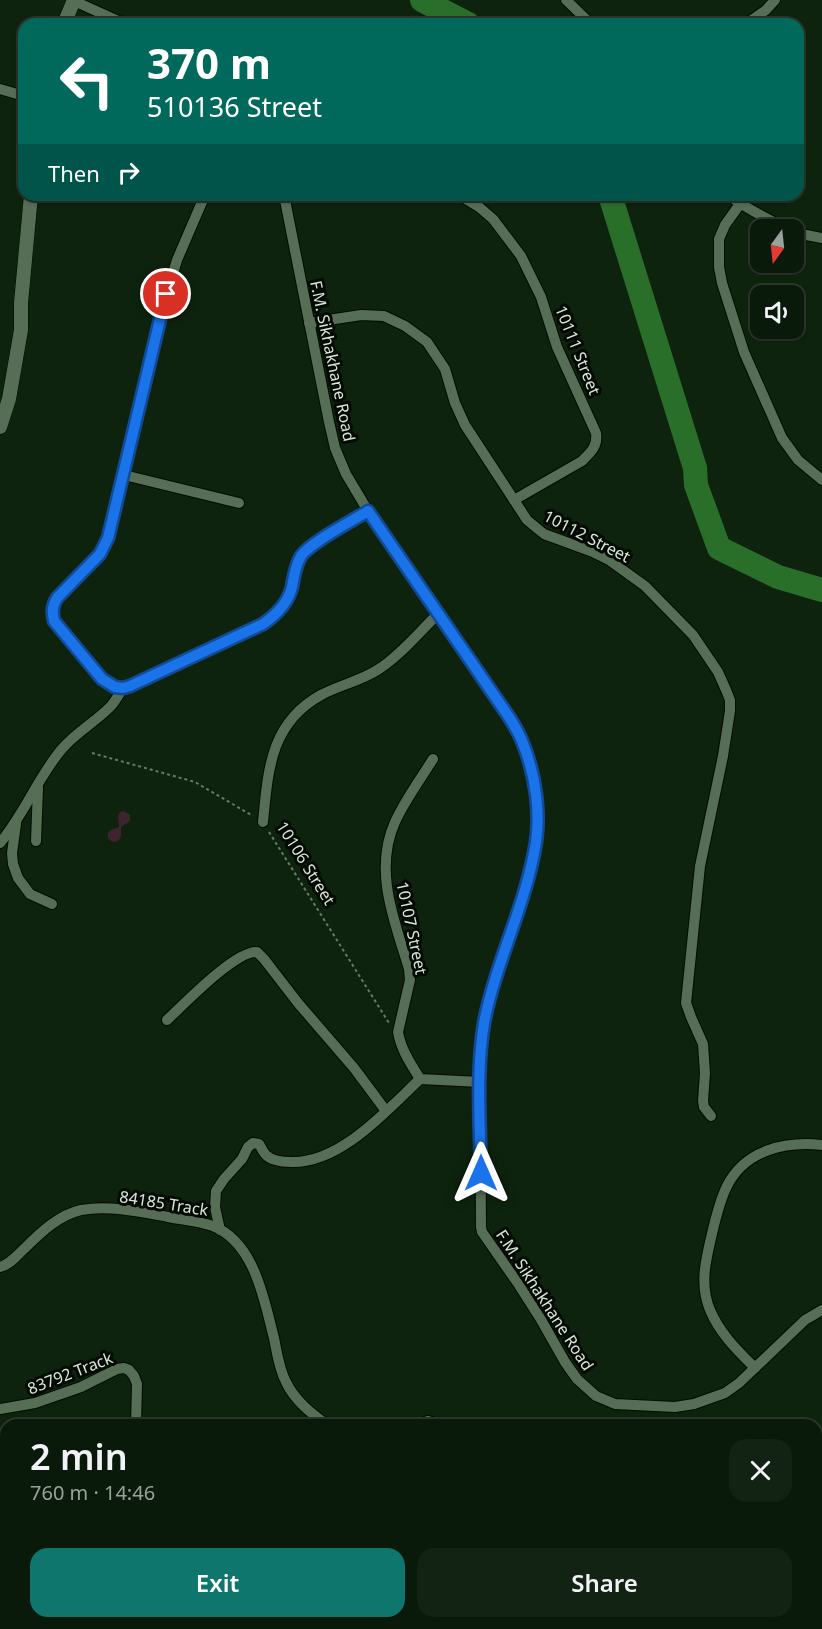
<!DOCTYPE html>
<meta charset="utf-8">
<style>
:root{--surface:#0a1a0a;--page:#132313;--text:#f1f3f6;--muted:#99a19c;--line:#2a382b;--accent:#0f766e}
body{margin:0;font-family:"Noto Sans",sans-serif;background:var(--page);color:var(--text);height:100vh;display:flex;flex-direction:column;font-size:22px;white-space:nowrap}
*{box-sizing:border-box;margin:0}
p{font-size:20px;color:var(--muted)}
.icon{flex:none;width:33px;height:33px;fill:none;stroke:currentColor;stroke-width:2;stroke-linecap:round;stroke-linejoin:round}
.map{position:relative;flex:1;overflow:hidden}
.panel{position:absolute;left:0px;top:1419px;width:822px;height:210px;display:flex;flex-direction:column;background:var(--surface);border-radius:18px 18px 0 0;box-shadow:0 2px 4px #0004,0 0 0 2px var(--line)}
.panel>*{flex:none}
.hud{position:absolute;left:18px;top:18px;width:786px;height:183px;border-radius:18px;box-shadow:0 2px 4px #0004,0 0 0 2px var(--line);background:#00695c;color:#fff;overflow:hidden}
.needle{width:39px;rotate:195deg}
.tools{position:absolute;left:750px;top:219px;display:grid;gap:12px}
.tools a{display:grid;place-items:center;width:54px;height:54px;border-radius:12px;background:var(--surface);box-shadow:0 2px 4px #0004,0 0 0 2px var(--line);font-size:30px}
.pin{position:absolute;display:grid;place-items:center;width:51px;height:51px;color:#fff;margin:-26px;border:3px solid #fff;border-radius:50%;box-shadow:0 2px 6px #0007}
.me{position:absolute;width:66px;margin:-33px;rotate:0deg;stroke-linejoin:round;filter:drop-shadow(0 0 4px #0008)}
.turn{display:flex;align-items:center;gap:21px;height:126px;padding:0 30px;font-size:27px}
.turn .icon{width:78px;height:78px;stroke-width:2.5}
.turn b{display:block;font-size:42px;line-height:51px}
.then{display:flex;align-items:center;height:57px;padding:0 30px;background:#0003;gap:12px;font-size:22px}
.round{display:grid;place-items:center;flex:none;width:63px;height:63px;border-radius:18px;background:var(--page)}
.headline{display:flex;align-items:center;justify-content:space-between;height:102px;padding:0 30px}
h1{font-size:36px;font-weight:600;line-height:45px}
.button{display:flex;gap:12px;margin-top:auto;padding:12px 30px}
.button a{flex:1;height:69px;border-radius:18px;background:var(--accent);color:#fff;font-size:24px;font-weight:600;line-height:69px;text-align:center}
.button a+a{background:var(--page);color:var(--text)}
.map>svg:first-child{display:block}
.lines{fill:none;stroke-linecap:round;stroke-linejoin:round}
.river{stroke:#296f2a;stroke-width:24}
.building{fill:#3f232f}
.minor-casing{stroke:#000c00;stroke-width:12}
.tertiary-casing{stroke:#000c00;stroke-width:15}
.path{stroke:#687a67;stroke-width:2;stroke-dasharray:3 3;stroke-linecap:butt}
.minor{stroke:#566e55;stroke-width:10}
.tertiary{stroke:#566e55;stroke-width:14}
.route-casing{stroke:#114b97;stroke-width:15}
.route{stroke:#1a73e8;stroke-width:10}
.labels{text-anchor:middle;dominant-baseline:central;stroke-width:6;stroke-linejoin:round;paint-order:stroke}
.street-label{font-size:16px;fill:#dae8d9;stroke:#030a03}
</style>
<div class="map">
<svg width="822" height="1629" viewBox="0 0 822 1629">
<rect width="100%" height="100%" fill="#0e230e"/>
<g class="lines">
<g class="river">
<path d="M422,0L468,24"/>
<path d="M610,195L695,468L696,485L719,548L778,577L822,590"/>
</g>
</g>
<path class="building" d="M124,811L130,815V821L121,827V836L119,840L115,842L111,841L108,838V833L111,830L119,827L118,816L120,812Z"/>
<g class="lines">
<g class="minor-casing">
<g id="minor">
<path d="M566,0L591,24"/>
<path d="M74,1L125,24"/>
<path d="M746,24L766,10L775,0"/>
<path d="M0,89L24,96"/>
<path d="M205,195L177,260L163,306L108,538L100,554L57,598C52,606 52,612 54,621L102,679L115,687L123,688L130,686L263,624C276,615 288,603 292,587C294,576 295,566 301,556C311,543 352,521 368,511"/>
<path d="M284,195L329,422L335,448L346,474L368,511L509,717L522,740L535,786L537,832L531,868L492,990L484,1023L480,1082L481,1227L482,1232L519,1285L540,1318L565,1362L577,1379L596,1396L615,1404L675,1407L694,1404L725,1393L739,1383L805,1320L822,1310"/>
<path d="M459,195L479,207L493,219L521,256L541,297L557,347L596,433C598,446 591,452 582,461L514,500"/>
<path d="M728,195C747,209 769,220 790,230"/>
<path d="M740,204L725,225L719,239V267L722,283L744,352L782,438L798,460L822,480"/>
<path d="M794,231L806,235L822,238"/>
<path d="M309,323L361,315L384,316L405,326L427,342L445,369L455,403L465,425L527,520L544,534L593,552L609,560L645,586L693,635L718,672L726,690L730,700V711L723,756L700,866L686,1003L691,1017L703,1044L705,1073L703,1101L704,1107L711,1116"/>
<path d="M124,475L239,503"/>
<path d="M433,759C420,780 405,800 395,822C373,871 395,922 409,969L410,980L398,1032C401,1050 411,1064 420,1079L480,1082"/>
<path d="M263,822C268,771 270,723 321,695C339,685 361,681 379,669C401,655 420,631 439,613"/>
<path d="M16,824L12,853L13,864L18,878L30,894L52,904"/>
<path d="M36,841L38,788"/>
<path d="M0,843C25,813 37,779 61,750C75,733 94,723 110,707C115,702 119,694 123,688"/>
<path d="M167,1020C184,1004 236,950 257,952L264,959L298,1003L354,1068L386,1111"/>
<path d="M220,1230L215,1207L216,1191L224,1179L242,1159L248,1147L253,1143L259,1144C261,1147 263,1152 266,1155C272,1161 283,1162 292,1162C341,1163 387,1110 420,1079"/>
<path d="M0,1267C11,1264 17,1255 25,1248C41,1232 59,1215 81,1210C109,1205 141,1212 168,1217C183,1220 198,1221 213,1226C255,1243 264,1300 274,1338C277,1353 279,1369 286,1382C295,1401 311,1413 327,1425"/>
<path d="M755,1368C738,1351 720,1334 710,1310C700,1286 705,1263 711,1238C715,1221 719,1202 727,1186C745,1150 785,1141 822,1145"/>
<path d="M0,1409L35,1403L81,1387L117,1369L124,1368L129,1370L134,1376L137,1384L136,1425"/>
<path d="M417,1425L428,1421L442,1425"/>
<path d="M816,1483L822,1478"/>
<path d="M704,1623L709,1629"/>
</g>
</g>
<g class="tertiary-casing">
<g id="tertiary">
<path d="M64,24L74,0"/>
<path d="M0,427L9,399L21,330V303L31,195"/>
</g>
</g>
<g class="path">
<path d="M92,753L195,782L253,816"/>
<path d="M269,832L389,1023"/>
</g>
<use href="#minor" class="minor"/>
<use href="#tertiary" class="tertiary"/>
</g>
<g class="lines">
<g class="route-casing">
<path id="route" d="M166,294L108,538L100,554L57,598C52,606 52,612 54,621L102,679L115,687L123,688L130,686L263,624C276,615 288,603 292,587C294,576 295,566 301,556C311,542 352,521 368,511L509,717C514,725 519,733 522,741C536,775 542,817 534,853C523,911 495,965 484,1023C476,1072 480,1124 481,1173"/>
</g>
<use href="#route" class="route"/>
</g>
<g class="labels">
<g class="street-label">
<text transform="translate(578 350) rotate(68)">10111 Street</text>
<text transform="translate(333 361) rotate(78)">F.M. Sikhakhane Road</text>
<text transform="translate(587 536) rotate(27)">10112 Street</text>
<text transform="translate(306 863) rotate(58)">10106 Street</text>
<text transform="translate(412 928) rotate(78)">10107 Street</text>
<text transform="translate(164 1203) rotate(9)">84185 Track</text>
<text transform="translate(545 1300) rotate(57)">F.M. Sikhakhane Road</text>
<text transform="translate(70 1373) rotate(-21)">83792 Track</text>
</g>
</g>
</svg>
<div class="tools">
<a><svg class="needle" viewBox="-14 -14 28 28"><path d="M0-13l5 13h-10z" fill="#e53935"/><path d="M0 13l5-13h-10z" fill="#99a19c"/></svg></a>
<a><svg class="icon" aria-label="sound" viewBox="0 0 24 24"><path d="M4 9h4l5-4v14l-5-4H4zM17 9q2 3 0 6"/></svg></a>
</div>
<div class="pin" style="left:166px;top:294px;background:#d93025"><svg class="icon" aria-label="arrive" viewBox="0 0 24 24"><path d="M6 21V4h12l-3 4 3 4H6"/></svg></div>
<svg class="me" style="left:481px;top:1173px" viewBox="-20 -20 40 40"><path d="M0-17L14 15 0 8-14 15z" fill="#1a73e8" stroke="#fff" stroke-width="4"/></svg>
<div class="hud">
<div class="turn"><svg class="icon" aria-label="left" viewBox="0 0 24 24"><path d="M17 20v-9H6M10 6l-5 5 5 5"/></svg><div><b>370 m</b>510136 Street</div></div>
<div class="then">Then<svg class="icon" aria-label="right" viewBox="0 0 24 24"><path d="M7 20v-9h11M14 6l5 5-5 5"/></svg></div>
</div>
<section class="panel">
<div class="headline"><div><h1>2 min</h1><p>760 m · 14:46</p></div><a class="round"><svg class="icon" aria-label="close" viewBox="0 0 24 24"><path d="M6 6l12 12M18 6L6 18"/></svg></a></div>
<div class="button"><a>Exit</a><a>Share</a></div>
</section>
</div>
